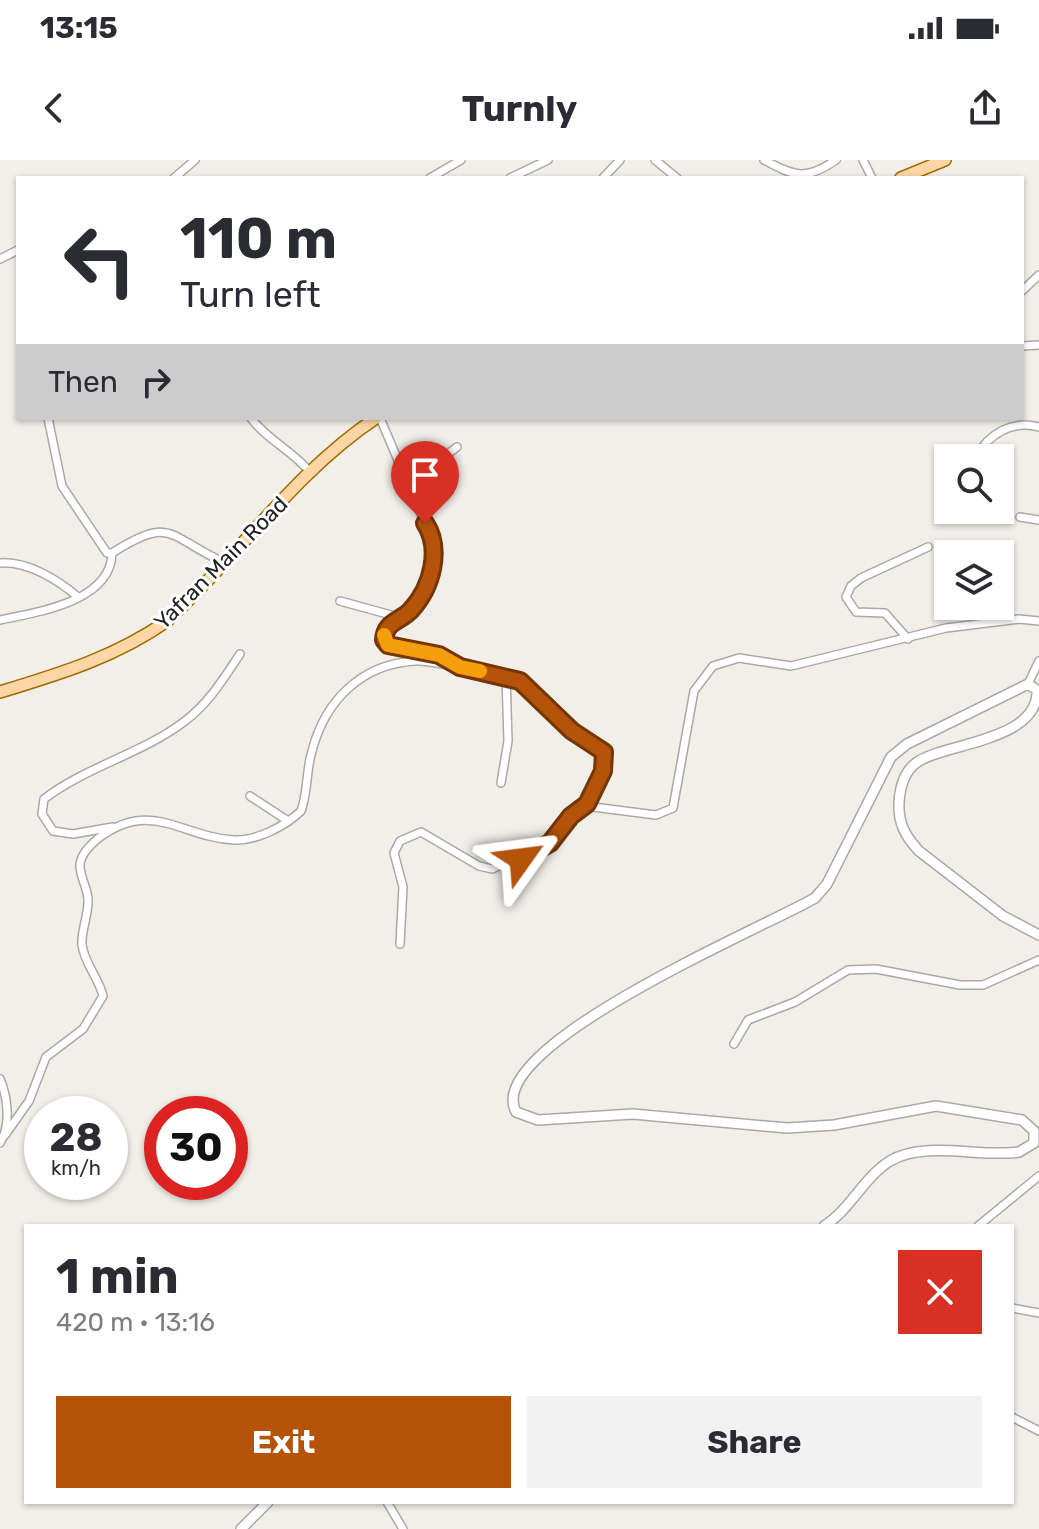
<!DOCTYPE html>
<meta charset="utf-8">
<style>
:root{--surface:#fff;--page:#f2f2f3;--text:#2b2b33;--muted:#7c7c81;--accent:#b45309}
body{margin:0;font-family:Rubik,sans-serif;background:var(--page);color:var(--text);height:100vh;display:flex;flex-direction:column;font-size:30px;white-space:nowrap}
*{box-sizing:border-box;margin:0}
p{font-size:26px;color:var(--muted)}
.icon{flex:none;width:44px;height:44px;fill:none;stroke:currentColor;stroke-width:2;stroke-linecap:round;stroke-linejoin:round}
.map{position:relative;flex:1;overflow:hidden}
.panel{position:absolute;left:24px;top:1064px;width:990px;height:280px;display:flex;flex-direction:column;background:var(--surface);border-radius:0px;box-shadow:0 2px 6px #0004}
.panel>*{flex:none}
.top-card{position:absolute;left:16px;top:16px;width:1008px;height:244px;border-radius:0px;box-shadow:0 2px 6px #0004;background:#fff;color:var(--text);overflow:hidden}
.tools{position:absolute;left:934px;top:284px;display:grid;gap:16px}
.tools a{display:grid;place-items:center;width:80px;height:80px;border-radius:0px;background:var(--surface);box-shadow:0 2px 6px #0004;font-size:40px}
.speed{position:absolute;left:24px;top:936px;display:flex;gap:16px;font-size:40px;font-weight:700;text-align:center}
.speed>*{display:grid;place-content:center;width:104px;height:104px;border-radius:50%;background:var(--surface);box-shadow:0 2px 6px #0004;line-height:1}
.speed small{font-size:20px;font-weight:400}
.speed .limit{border:12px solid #d22;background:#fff;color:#111}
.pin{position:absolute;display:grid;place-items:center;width:68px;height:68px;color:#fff;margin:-82px -34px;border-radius:50% 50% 50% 0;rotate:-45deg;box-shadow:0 0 8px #0007}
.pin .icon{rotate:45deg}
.me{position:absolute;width:88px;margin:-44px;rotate:59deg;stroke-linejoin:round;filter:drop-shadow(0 0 6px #0008)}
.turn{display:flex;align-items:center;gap:28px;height:168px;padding:0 32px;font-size:36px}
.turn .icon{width:104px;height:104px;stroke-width:2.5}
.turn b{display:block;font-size:56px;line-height:68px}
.then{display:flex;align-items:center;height:76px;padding:0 32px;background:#0003;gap:16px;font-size:30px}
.round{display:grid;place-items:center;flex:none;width:84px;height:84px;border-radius:0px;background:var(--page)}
.head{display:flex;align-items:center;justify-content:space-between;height:136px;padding:0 32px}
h1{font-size:48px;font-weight:700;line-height:60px}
.button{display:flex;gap:16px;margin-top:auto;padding:16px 32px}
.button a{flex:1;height:92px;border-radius:0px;background:var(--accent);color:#fff;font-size:32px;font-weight:700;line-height:92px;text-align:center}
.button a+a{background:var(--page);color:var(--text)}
.status{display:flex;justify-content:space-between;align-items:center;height:56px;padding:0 40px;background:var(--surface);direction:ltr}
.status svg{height:22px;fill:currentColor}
header{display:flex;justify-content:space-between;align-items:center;height:104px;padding:0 32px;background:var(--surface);font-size:36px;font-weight:700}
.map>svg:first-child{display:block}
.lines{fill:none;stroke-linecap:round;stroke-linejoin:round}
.minor-casing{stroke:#a9a9a9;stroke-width:10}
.tertiary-casing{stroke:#a9a9a9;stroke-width:12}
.primary-casing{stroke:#a06b00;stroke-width:14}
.minor{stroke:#fff;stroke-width:7}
.tertiary{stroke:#fff;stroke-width:9}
.primary{stroke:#fcd6a4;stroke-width:11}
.route-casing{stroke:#753606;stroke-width:20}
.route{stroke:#b45309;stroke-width:14}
.slow{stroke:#f59e0b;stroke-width:14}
.labels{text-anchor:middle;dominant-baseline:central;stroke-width:6;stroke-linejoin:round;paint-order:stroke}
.street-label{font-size:22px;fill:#222;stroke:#fff}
</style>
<div class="status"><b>13:15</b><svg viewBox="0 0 49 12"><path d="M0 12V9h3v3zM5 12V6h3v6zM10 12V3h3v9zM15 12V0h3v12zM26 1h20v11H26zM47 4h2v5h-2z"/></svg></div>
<header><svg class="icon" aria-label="back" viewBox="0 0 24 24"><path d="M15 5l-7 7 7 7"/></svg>Turnly<svg class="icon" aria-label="share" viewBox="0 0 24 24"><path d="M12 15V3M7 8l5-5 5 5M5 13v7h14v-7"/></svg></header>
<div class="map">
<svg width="1039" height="1369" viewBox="0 0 1039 1369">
<rect width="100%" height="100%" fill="#f2efe9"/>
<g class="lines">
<g class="minor-casing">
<g id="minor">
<path d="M655,0L677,18"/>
<path d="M764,0C795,17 807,20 836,0"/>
<path d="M863,0L872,18"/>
<path d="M174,18L195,0"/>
<path d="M430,18L461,0"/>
<path d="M510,18L548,0"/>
<path d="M603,18L620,0"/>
<path d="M0,99L18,90"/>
<path d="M1022,131L1039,115"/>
<path d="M1022,186L1039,185"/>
<path d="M48,258L62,326L107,393H112"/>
<path d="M251,258C267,280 292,290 311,313"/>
<path d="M380,258L435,387C432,420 419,449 389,464L384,480L388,485L439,495L460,507L520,521L572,571L604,592C606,613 591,624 587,644L593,647L656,655L673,648L694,531L713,506L739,498L791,506L946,468L1019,459L1039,461"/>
<path d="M976,298C988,273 1013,260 1039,267"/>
<path d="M415,342L429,308L457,287"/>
<path d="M1020,357L1039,360"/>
<path d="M0,403C28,401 58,420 78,437"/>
<path d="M340,441L402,458"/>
<path d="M0,460C37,452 111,442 112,393C172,355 167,376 223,402"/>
<path d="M908,479L885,453L856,452L846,437L851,426L861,418L928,387"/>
<path d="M1028,524L1039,501"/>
<path d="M501,623L508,581L506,516"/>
<path d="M250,636L288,661"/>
<path d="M113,667L73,674L53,671L42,654L44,639C87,606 142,594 185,561C209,543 224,518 240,494"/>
<path d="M400,784L403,727L394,693L400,681L421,672L479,706L492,709L550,683L571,656L587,644"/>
<path d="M734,884L748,860L795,842L848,810L876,809L960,825H983L1039,800"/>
<path d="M0,919C8,938 11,965 0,983"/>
<path d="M5,975L29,941L46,897L83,869L103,836C99,818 84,803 82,785C81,771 88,756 88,742C89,730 80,718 80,706C80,694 91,684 100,677C152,639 181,677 234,680C257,681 285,666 301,651C308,632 306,610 312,591C325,541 361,504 415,501C428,500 445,505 458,507"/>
<path d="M978,1066L1039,1016"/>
<path d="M1012,1148L1039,1153"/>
<path d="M1012,1257L1039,1271"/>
<path d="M387,1342L403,1369"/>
</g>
</g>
<g class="tertiary-casing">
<g id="tertiary">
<path d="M824,1066C850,1050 864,1017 890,1001C926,980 980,998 1019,992L1034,983V971L1022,960L936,946L834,965L787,968L633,954L538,960L516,952C481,886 767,766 815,738L827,724L891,597L907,584L1028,524L1037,530C1039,582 942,583 916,603C904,612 900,628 899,642C898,663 905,676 919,691L1003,756L1039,775"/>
<path d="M241,1369L268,1342"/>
</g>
</g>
<g class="primary-casing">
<g id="primary">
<path d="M901,18L945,0"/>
<path d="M0,532C59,514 116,497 167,461C238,396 295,312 376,258"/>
</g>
</g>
<use href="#minor" class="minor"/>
<use href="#tertiary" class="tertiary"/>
<use href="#primary" class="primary"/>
</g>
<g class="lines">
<g class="route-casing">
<path id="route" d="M425,363C442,389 432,427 411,450C400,462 385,461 384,480L388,485L439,495L460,507L520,521L572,571L604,592L603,611L587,644L571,656L550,683L521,699"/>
</g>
<use href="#route" class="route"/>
<path class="slow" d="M384,475L388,485L439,495L460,507L480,511"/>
</g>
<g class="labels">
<g class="street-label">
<text transform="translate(221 403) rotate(-45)">Yafran Main Road</text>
</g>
</g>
</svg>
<div class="tools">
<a><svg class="icon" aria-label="search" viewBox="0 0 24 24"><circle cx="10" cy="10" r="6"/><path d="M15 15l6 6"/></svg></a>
<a><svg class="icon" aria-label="layers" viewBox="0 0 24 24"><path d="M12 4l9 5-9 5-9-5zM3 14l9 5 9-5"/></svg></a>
</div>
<div class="speed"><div>28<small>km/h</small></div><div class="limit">30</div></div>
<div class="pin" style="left:425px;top:363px;background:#d93025"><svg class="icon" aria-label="arrive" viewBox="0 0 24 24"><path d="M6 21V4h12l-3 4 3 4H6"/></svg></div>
<svg class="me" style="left:521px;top:699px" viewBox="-20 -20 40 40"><path d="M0-17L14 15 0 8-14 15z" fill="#b45309" stroke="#fff" stroke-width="4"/></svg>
<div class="top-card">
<div class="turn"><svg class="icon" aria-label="left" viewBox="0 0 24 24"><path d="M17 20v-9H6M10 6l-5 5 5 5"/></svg><div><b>110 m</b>Turn left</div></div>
<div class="then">Then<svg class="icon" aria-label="right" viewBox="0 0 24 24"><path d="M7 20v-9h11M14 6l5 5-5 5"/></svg></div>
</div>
<section class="panel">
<div class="head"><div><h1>1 min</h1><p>420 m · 13:16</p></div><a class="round" style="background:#d93025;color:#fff"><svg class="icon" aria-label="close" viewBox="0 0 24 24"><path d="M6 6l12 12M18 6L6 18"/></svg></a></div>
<div class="button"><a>Exit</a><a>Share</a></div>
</section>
</div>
